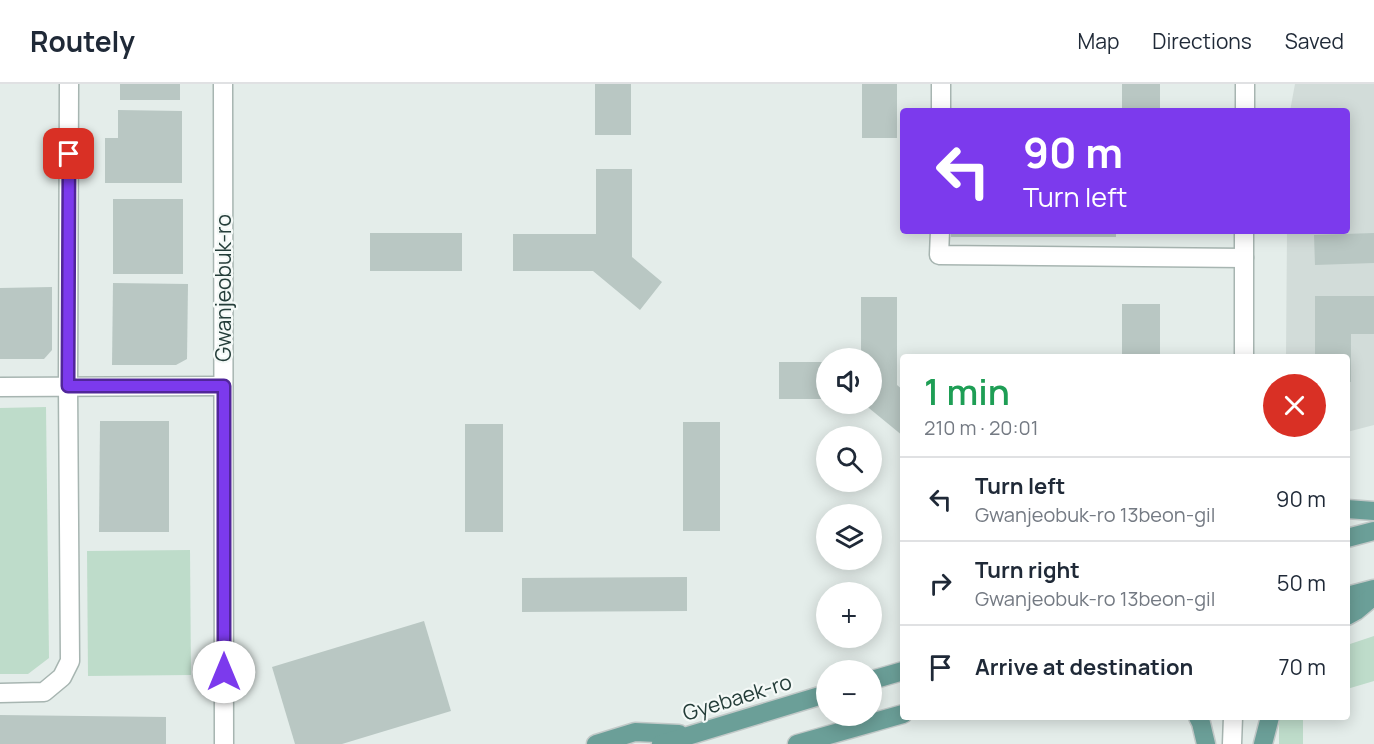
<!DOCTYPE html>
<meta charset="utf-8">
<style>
:root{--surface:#fff;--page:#f2f2f3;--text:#1f2937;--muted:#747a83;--line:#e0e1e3}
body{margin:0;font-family:Manrope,sans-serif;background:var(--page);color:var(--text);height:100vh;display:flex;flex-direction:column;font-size:22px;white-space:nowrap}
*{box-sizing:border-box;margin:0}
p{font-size:20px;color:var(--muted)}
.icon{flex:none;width:33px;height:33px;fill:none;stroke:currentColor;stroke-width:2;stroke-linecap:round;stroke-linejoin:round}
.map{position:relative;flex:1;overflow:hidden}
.sheet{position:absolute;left:900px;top:270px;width:450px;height:366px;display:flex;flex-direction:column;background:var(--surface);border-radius:6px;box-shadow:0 3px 15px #0003}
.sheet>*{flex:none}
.banner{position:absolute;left:900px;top:24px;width:450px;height:126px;border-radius:6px;box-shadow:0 3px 15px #0003;background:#7c3aed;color:#fff;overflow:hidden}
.controls{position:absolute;left:816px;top:264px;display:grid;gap:12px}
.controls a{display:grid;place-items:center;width:66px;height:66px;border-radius:50%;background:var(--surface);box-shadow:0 3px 15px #0003;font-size:30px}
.pin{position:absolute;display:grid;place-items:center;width:51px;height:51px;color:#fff;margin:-26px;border-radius:12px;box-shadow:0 3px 9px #0006}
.me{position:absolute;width:66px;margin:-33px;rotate:0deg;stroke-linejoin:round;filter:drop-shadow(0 0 4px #0008)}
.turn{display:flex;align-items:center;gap:21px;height:126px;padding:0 24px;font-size:27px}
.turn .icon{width:78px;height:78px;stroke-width:2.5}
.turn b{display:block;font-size:42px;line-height:51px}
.round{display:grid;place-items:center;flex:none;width:63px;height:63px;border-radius:32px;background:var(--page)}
.headline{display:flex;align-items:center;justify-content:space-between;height:102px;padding:0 24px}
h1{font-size:36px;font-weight:600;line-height:45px;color:#1e9e55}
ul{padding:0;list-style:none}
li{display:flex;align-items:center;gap:18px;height:84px;padding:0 24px;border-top:2px solid var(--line)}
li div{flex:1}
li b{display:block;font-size:22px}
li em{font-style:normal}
header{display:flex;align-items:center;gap:36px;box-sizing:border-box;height:84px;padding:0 30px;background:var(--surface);border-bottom:2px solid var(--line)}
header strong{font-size:28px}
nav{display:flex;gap:33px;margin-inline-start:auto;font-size:21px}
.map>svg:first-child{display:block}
.built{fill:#d2dcd9}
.green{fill:#bedcca}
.building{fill:#b9c7c3}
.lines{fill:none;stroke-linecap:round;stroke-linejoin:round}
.minor-casing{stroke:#a7b5b1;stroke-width:21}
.major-casing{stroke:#c2c9c8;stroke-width:21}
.minor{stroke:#fff;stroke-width:18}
.major{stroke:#6b9f98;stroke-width:18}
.route-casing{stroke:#51269a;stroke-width:15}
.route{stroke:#7c3aed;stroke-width:10}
.labels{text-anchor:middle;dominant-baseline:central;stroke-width:4.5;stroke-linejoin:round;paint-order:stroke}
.street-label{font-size:21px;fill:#243d39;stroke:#f4f9f7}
</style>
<header>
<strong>Routely</strong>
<nav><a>Map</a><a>Directions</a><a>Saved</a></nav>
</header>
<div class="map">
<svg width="1374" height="660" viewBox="0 0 1374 660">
<rect width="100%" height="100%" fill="#e4edea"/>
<path class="built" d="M1295,0H1374V341L1347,348V273H1286L1287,147H1347V27H1290Z"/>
<g class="green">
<path d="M46,323L49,574L28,590H0V324Z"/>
<path d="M190,466L191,591L88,592L87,467Z"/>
<path d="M1374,552V597L1347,605V561Z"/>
<path d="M1279,633H1302L1303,635V660H1279Z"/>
</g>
<g class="building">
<rect x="120" y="0" width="60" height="16"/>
<rect x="595" y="0" width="36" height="51"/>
<rect x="862" y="0" width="35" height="54"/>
<rect x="1122" y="0" width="38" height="27"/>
<path d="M118,26L182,27V99H105V54H118Z"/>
<path d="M596,85H632V173L662,198L640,226L593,187H513V150H596Z"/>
<rect x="113" y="115" width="70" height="75"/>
<rect x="951" y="147" width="165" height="6"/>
<rect x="370" y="149" width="92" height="38"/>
<path d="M1374,149V179L1315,181L1314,151Z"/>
<path d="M113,199L188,200L187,275L176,281H112Z"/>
<path d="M52,203V266L44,275H0V204Z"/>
<path d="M1315,212H1374V250H1351V298H1347V273H1315Z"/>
<path d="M861,213H897V301L903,306V352L864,320H872V274H861Z"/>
<rect x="1122" y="220" width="38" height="53"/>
<rect x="779" y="278" width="47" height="37"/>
<path d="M100,337H169V448H99Z"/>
<rect x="683" y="338" width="37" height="109"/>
<rect x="465" y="340" width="38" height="108"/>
<path d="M687,493V527L522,528V494Z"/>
<path d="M424,537L451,627L342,660H295L272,583Z"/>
<path d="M0,631L166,633V660H0Z"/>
</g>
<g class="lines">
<g class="minor-casing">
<g id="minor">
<path d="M223,0L224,660"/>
<path d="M941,27V0"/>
<path d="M1245,27V0"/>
<path d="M940,147L939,171L1244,174"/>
<path d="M1244,273V147"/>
<path d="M0,303L223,302"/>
<path d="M0,609L44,608L62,593L70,577L68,302L69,0"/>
<path d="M1232,660L1233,633"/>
</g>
</g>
<g class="major-casing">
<g id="major">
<path d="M1347,425L1374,427"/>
<path d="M1347,454L1374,447"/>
<path d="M1347,512L1374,505"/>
<path d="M1347,532L1356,527L1374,512"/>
<path d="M872,596L903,587"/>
<path d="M1198,633L1201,639L1206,660"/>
<path d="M596,660L635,648L679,650"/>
<path d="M661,660L826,610"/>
<path d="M797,660L903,630"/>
<path d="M1263,660L1270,633"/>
</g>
</g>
<use href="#minor" class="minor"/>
<use href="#major" class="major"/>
</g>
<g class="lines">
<g class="route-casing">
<path id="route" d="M69,70L68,302H224V588"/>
</g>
<use href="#route" class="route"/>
</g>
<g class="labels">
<g class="street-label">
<text transform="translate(223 204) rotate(-90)">Gwanjeobuk-ro</text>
<text transform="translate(737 613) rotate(-17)">Gyebaek-ro</text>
</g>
</g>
</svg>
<div class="controls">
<a><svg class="icon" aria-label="sound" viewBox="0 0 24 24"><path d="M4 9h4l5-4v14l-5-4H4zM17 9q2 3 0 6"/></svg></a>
<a><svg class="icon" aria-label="search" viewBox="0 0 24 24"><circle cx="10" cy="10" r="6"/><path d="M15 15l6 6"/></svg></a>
<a><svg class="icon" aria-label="layers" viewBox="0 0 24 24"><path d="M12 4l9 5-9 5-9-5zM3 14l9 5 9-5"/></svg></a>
<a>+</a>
<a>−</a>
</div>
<div class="pin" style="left:69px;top:70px;background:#d93025"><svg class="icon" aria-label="arrive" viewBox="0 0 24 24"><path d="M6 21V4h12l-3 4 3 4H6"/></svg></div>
<svg class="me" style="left:224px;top:588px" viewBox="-20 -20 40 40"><circle r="19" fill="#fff"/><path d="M0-13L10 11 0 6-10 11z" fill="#7c3aed"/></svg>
<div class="banner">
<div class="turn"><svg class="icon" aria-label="left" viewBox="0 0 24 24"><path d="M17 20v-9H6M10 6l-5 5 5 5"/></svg><div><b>90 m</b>Turn left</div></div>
</div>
<section class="sheet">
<div class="headline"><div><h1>1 min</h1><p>210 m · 20:01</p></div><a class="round" style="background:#d93025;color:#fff"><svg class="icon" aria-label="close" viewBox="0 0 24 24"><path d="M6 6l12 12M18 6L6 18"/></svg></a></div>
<ul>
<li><svg class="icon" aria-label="left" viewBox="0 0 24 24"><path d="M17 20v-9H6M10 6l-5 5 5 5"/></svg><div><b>Turn left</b><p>Gwanjeobuk-ro 13beon-gil</p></div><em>90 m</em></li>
<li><svg class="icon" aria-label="right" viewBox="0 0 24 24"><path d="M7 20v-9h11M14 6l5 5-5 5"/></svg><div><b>Turn right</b><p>Gwanjeobuk-ro 13beon-gil</p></div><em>50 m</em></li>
<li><svg class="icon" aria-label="arrive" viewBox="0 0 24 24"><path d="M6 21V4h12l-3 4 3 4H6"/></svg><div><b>Arrive at destination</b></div><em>70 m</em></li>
</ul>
</section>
</div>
